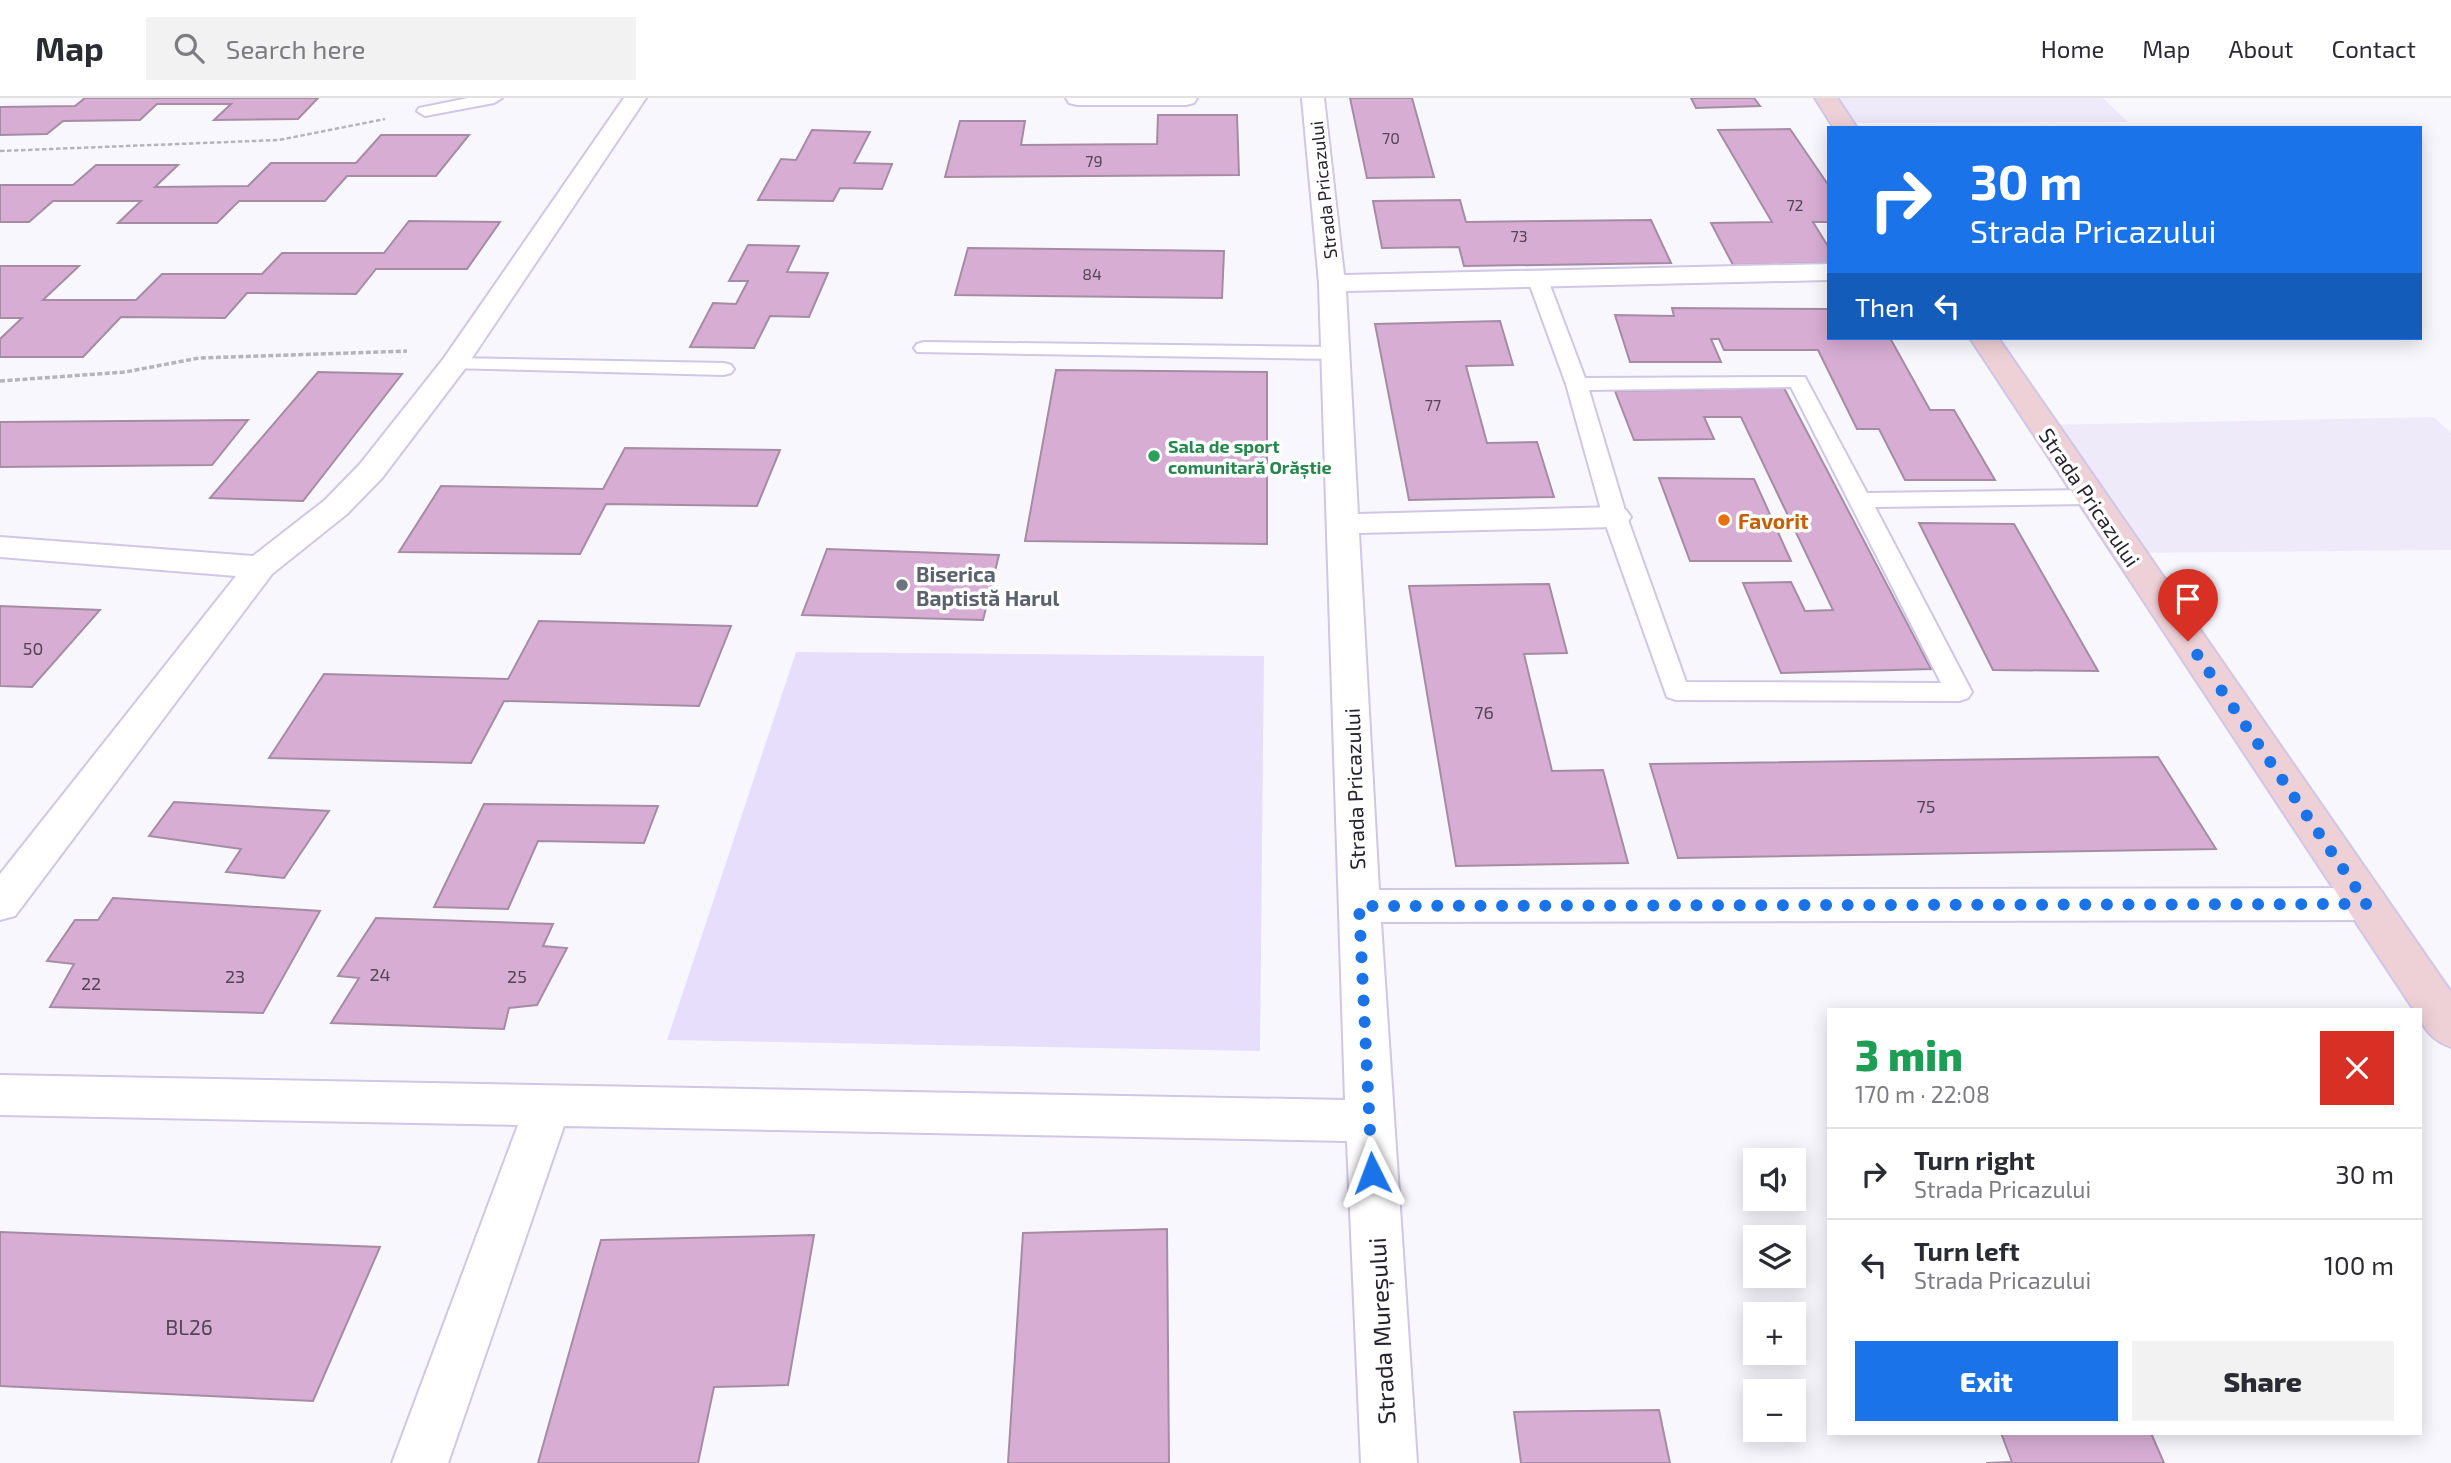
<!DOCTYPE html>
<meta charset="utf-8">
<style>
:root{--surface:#fff;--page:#f2f2f3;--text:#2b2b33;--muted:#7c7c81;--line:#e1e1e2;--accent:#1a73e8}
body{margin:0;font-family:"Exo 2",sans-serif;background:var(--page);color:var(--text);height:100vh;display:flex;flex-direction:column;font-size:26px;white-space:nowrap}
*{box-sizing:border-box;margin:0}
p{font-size:23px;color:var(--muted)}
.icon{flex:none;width:38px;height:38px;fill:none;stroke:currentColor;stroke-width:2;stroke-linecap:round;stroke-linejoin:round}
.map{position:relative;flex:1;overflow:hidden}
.side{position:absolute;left:1827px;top:910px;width:595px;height:427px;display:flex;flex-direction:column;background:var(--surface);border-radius:0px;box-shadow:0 4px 18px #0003}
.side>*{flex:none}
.top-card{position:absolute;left:1827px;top:28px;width:595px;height:214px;border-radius:0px;box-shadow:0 4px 18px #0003;background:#1a73e8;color:#fff;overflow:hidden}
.buttons{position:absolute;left:1743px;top:1050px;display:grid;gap:14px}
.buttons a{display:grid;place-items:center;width:63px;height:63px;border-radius:0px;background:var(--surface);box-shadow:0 4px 18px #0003;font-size:35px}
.pin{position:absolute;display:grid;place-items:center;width:60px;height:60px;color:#fff;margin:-72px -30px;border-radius:50% 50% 50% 0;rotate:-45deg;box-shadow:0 0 7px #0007}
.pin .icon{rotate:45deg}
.me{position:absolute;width:77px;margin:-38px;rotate:357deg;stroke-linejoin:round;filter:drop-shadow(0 0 5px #0008)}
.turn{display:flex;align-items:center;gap:24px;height:147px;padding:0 28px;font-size:32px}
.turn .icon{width:91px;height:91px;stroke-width:2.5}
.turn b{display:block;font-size:49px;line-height:60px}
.then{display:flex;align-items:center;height:66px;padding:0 28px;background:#0003;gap:14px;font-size:26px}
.round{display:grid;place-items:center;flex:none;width:74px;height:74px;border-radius:0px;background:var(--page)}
.head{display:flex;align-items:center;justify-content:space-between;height:119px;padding:0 28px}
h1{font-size:42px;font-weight:800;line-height:52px;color:#1e9e55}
.button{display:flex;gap:14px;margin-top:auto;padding:14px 28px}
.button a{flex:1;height:80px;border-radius:0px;background:var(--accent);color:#fff;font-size:28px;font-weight:800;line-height:80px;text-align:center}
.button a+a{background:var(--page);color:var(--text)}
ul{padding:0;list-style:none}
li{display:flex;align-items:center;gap:21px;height:91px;padding:0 28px;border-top:2px solid var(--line)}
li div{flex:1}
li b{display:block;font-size:26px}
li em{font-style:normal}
header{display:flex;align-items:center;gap:42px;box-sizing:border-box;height:98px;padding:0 35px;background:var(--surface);border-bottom:2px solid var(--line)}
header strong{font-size:33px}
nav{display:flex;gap:38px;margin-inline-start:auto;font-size:24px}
.search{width:490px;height:63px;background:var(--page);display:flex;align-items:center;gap:18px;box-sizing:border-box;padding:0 24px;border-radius:0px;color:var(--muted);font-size:26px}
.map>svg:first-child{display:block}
.built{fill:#efeafa}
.green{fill:#e7defb}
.building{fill:#d7add4;stroke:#a58ca4;stroke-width:2}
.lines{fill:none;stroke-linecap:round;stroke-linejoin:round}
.lane-casing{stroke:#d0c6e6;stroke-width:4}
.street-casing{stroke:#d0c6e6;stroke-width:4}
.secondary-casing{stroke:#d0c6e6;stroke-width:4}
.path-far1{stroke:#b6b3bc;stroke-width:2.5;stroke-dasharray:4.5 2.5;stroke-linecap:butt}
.path{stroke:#b6b3bc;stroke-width:3.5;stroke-dasharray:5 2.5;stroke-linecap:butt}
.lane{fill:#fff;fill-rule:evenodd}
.street{fill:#fff;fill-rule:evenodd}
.secondary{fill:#eed1d7;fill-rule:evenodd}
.route{stroke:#1a73e8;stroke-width:12;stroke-dasharray:0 21.6}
.leisure-dot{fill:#2e9e5b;stroke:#fff;stroke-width:2.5}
.food-dot{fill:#e8710a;stroke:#fff;stroke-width:2.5}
.worship-dot{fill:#6b7280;stroke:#fff;stroke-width:2.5}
.labels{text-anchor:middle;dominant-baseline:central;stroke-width:7;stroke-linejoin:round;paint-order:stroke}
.far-number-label{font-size:16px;fill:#524558}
.far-street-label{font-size:18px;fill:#26222e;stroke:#fff}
.far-leisure-label{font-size:18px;font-weight:bold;fill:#27864d;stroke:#fff;text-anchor:start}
.number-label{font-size:18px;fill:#524558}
.street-label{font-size:21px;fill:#26222e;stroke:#fff}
.food-label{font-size:21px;font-weight:bold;fill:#c56008;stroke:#fff;text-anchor:start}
.worship-label{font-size:21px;font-weight:bold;fill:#5b616d;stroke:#fff;text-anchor:start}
.near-number-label{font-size:21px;fill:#524558}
.near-street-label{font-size:24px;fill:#26222e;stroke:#fff}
</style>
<header>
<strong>Map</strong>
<div class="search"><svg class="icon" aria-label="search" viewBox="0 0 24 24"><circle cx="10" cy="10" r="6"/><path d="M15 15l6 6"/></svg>Search here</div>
<nav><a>Home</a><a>Map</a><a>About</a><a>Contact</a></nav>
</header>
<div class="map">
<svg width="2451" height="1365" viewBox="0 0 2451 1365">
<rect width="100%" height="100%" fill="#f9f7fe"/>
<g class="built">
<path d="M1826,0H2103L2128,24L1842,25Z"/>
<path d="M2434,319L2451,335V452L2128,455L2042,327Z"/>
</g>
<path class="green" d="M796,554L1264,558L1260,953L667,942Z"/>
<g class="building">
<path d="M85,0H318L298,21L214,22L231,6H157L140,22L63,23L47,36L0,37V9L75,8Z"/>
<path d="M1350,0H1412L1434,79L1367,80Z"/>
<path d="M1691,0H1754L1760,8L1696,10Z"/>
<path d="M1158,17H1237L1239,77L945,79L960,23H1025L1021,47L1157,46Z"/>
<path d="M1790,31L1829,88V124H1813L1829,150V165L1733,167L1711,125L1772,124L1718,32Z"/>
<path d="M812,32L870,34L854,65L892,66L882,91L840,90L833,103L758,102L781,61L796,62Z"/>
<path d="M381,37H469L436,78H347L325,103H239L217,125H118L141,103H53L29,124H0V87H73L96,67H178L155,89L248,88L271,65H356Z"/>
<path d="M1460,102L1466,124L1651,122L1671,165L1464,168L1459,149L1382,150L1373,103Z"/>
<path d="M409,123L500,124L467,171H376L356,196L247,195L225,220L121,219L83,259H0V241L22,220H0V168H79L43,202H136L162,176H262L282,155H384Z"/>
<path d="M748,147L799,148L787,174L828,175L809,219L770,218L754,250L690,249L713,205L736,206L748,183H729Z"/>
<path d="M968,150L1224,153L1222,200L955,197Z"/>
<path d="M1672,210L1829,211V240H1890L1930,312H1954L1995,382H1905L1879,331H1857L1818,252H1724L1719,241H1711L1721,264H1630L1615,217L1674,218Z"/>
<path d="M1500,223L1513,267L1466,268L1487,345L1537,344L1554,399L1409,402L1375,226Z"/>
<path d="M1056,272L1267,274V446L1025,443Z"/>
<path d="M318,274L402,276L303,403L210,400Z"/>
<path d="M1784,290L1931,571L1781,575L1743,485L1791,484L1805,513L1833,512L1741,319H1704L1714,341L1634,342L1615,293Z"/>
<path d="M248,322L212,367L0,369V324Z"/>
<path d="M625,350L780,352L757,408L606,406L580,456L399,454L441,388L603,391Z"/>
<path d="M1659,380L1754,381L1791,463H1690Z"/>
<path d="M1919,425L2014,426L2098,573L1993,572Z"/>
<path d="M827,451L999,457L983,522L802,517Z"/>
<path d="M1549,486L1567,555L1524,556L1552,673L1603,672L1628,765L1456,768L1409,488Z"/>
<path d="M0,508L100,512L32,589L0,588Z"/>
<path d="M539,523L731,528L699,608L504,603L471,665L269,660L324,576L508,581Z"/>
<path d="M2158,659L2216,751L1678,760L1650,666Z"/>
<path d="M174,704L329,713L284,780L226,774L241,751L149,738Z"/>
<path d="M484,706L658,708L644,745L538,743L508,811L434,809Z"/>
<path d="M113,800L320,813L263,915L50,909L74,866L47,863L75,822H98Z"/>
<path d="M376,820L553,826L543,848L567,850L537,907L509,910L504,931L331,925L359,880L338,878Z"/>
<path d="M1167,1131L1169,1365H1008L1023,1135Z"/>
<path d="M0,1134L380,1149L313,1303L0,1288Z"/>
<path d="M814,1137L788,1287L714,1289L698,1365H538L601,1142Z"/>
<path d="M1659,1312L1670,1365H1521L1514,1314Z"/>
<path d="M2001,1335H2151L2164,1365H1986L2012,1364Z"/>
</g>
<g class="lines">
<g class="lane-casing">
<g id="lane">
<path d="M468,0H502L494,5L425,18L417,13L419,10Z"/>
<path d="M1538,176L1548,182L1585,280L1805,279L1867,395L2091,392L2099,394L2103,399L2099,404L2091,406L1875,409L1972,594L1968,600L1959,603L1676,602L1667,599L1603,419L1566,286L1528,182ZM1791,289L1941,585L1686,584L1627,419L1589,292Z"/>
<path d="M924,244L1335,249L1342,251L1345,255L1342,259L1335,261L917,254L914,250L917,246Z"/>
<path d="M454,260L724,265L731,267L734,271L731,275L724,277L447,270L444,266L447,262Z"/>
</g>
</g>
<g class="street-casing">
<g id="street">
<path d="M624,0H646L464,272L382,380L347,416L272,476L15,818L0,822V776L236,478L0,459V439L253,458L325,402L360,366L444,260Z"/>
<path d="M1066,0H1197L1194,5L1186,7H1077L1069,5Z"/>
<path d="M1302,0H1324L1344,177L1829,166V182L1346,193L1358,416L1615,409L1626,412L1631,419L1626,426L1615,429L1359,435L1379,792L2367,790L2382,794L2388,806L2382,818L2367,822L1381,824L1417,1365H1361L1347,1043L564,1028L448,1365H392L518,1027L0,1017V977L1345,1002L1319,185Z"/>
</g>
</g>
<g class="secondary-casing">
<g id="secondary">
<path d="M1815,0H1837L1857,30H1834Z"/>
<path d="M1970,240H1998L2451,894V949C2435,943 2420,931 2420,912H2414Z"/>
</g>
</g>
<path class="path-far1" d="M0,53L279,42L385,21"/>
<path class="path" d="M0,283L125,274L199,260L407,253"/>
<use href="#lane" class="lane"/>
<use href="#street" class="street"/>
<use href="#secondary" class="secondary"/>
</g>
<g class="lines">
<path class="route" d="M1372,1075L1359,808L2367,806L2188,543"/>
</g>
<circle class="leisure-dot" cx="1154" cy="358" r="7"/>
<circle class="food-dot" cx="1724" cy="422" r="7"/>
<circle class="worship-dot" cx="902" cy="487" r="7"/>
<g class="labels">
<g class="far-number-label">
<text x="1391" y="39">70</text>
<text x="1094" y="62">79</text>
<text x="1795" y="106">72</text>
<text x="1519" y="137">73</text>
<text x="1092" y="175">84</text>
<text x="1433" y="306">77</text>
</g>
<g class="far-street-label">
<text transform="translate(1323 92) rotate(-96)">Strada Pricazului</text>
</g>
<g class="far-leisure-label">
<text x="1168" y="348">Sala de sport<tspan x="1168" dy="21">comunitară Orăștie</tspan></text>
</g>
<g class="number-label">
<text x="33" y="550">50</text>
<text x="1484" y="614">76</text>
<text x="1926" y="708">75</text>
<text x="380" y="876">24</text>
<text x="235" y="878">23</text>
<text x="517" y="878">25</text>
<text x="91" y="885">22</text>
</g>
<g class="street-label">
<text transform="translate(2090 399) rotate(56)">Strada Pricazului</text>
<text transform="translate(1354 691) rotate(-92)">Strada Pricazului</text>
</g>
<g class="food-label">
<text x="1738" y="422">Favorit</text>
</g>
<g class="worship-label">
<text x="916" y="475">Biserica<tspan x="916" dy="24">Baptistă Harul</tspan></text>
</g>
<g class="near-number-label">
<text x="189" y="1228">BL26</text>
</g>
<g class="near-street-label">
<text transform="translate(1381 1233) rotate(-93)">Strada Mureșului</text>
</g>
</g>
</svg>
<div class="buttons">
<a><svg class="icon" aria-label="sound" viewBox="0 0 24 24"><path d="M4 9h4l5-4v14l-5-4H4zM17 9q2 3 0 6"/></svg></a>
<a><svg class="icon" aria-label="layers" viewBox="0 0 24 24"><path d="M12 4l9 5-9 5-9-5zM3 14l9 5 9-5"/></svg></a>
<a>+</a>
<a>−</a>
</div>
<div class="pin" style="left:2188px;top:543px;background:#d93025"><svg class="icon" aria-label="arrive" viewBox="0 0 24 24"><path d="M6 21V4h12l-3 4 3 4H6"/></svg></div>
<svg class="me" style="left:1372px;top:1075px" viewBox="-20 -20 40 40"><path d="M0-17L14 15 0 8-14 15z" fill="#1a73e8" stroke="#fff" stroke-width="4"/></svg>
<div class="top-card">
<div class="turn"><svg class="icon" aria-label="right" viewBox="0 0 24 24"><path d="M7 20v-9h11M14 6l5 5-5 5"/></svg><div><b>30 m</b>Strada Pricazului</div></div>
<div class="then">Then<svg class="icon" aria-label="left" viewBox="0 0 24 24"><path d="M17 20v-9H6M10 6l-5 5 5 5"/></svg></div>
</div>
<section class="side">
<div class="head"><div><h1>3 min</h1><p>170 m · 22:08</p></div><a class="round" style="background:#d93025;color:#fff"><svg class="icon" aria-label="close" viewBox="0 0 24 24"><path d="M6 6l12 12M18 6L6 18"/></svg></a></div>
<ul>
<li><svg class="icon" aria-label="right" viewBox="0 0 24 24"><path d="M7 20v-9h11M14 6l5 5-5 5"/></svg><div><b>Turn right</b><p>Strada Pricazului</p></div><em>30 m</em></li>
<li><svg class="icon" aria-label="left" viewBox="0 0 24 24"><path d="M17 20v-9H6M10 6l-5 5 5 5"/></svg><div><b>Turn left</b><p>Strada Pricazului</p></div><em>100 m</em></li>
</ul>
<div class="button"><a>Exit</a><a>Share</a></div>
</section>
</div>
